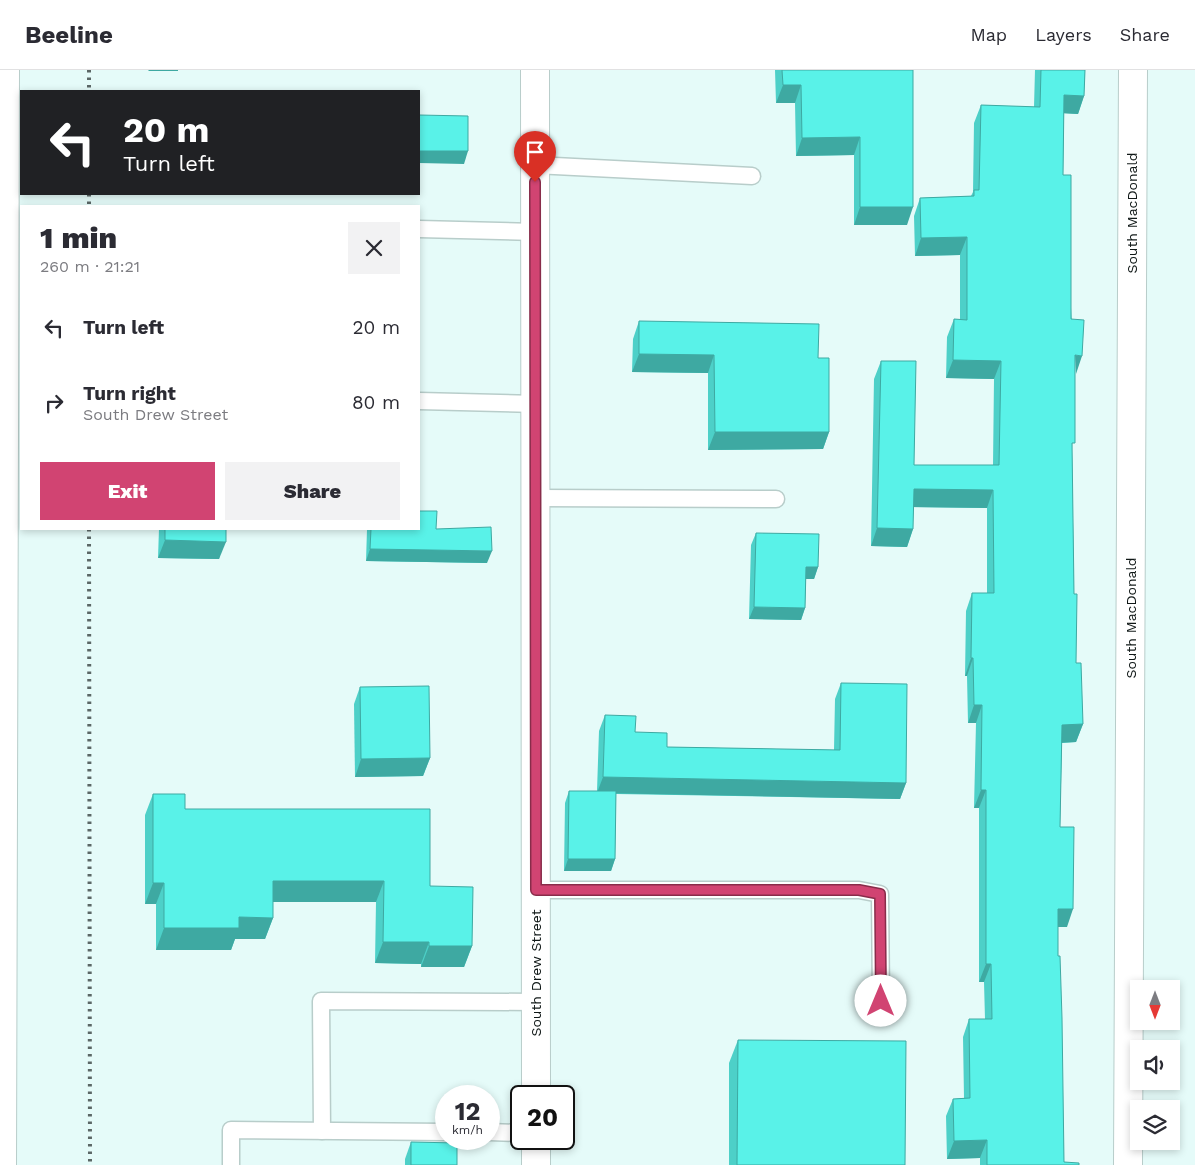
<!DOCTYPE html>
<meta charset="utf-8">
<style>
:root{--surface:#fff;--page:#f2f2f3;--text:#2b2b33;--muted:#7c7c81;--line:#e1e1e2;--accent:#d14472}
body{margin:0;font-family:"Work Sans",sans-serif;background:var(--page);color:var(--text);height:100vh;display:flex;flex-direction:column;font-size:19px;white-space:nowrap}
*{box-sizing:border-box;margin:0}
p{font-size:16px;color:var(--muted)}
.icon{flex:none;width:28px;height:28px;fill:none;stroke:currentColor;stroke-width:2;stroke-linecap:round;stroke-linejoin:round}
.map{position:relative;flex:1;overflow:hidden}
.sheet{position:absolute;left:20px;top:135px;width:400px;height:325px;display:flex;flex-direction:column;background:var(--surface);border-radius:0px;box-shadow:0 2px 8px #0003}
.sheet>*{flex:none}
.guide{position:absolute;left:20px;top:20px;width:400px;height:105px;border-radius:0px;box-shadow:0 2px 8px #0003;background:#202124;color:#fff;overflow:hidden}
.needle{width:32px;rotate:180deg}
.controls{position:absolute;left:1130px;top:910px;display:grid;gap:10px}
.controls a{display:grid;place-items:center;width:50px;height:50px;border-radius:0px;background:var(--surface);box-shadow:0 2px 8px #0003;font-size:25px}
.speed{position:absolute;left:435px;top:1015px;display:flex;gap:10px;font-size:25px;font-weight:700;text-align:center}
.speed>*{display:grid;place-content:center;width:65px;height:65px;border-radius:50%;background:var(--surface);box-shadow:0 2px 8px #0003;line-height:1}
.speed small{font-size:12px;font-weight:400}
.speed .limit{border:2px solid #111;border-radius:8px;background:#fff;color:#111}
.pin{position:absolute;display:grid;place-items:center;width:42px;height:42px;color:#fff;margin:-51px -21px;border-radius:50% 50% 50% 0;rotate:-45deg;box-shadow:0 0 5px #0007}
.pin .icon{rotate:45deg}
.me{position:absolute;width:55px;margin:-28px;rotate:0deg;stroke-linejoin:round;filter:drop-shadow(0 0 4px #0008)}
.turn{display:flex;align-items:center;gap:18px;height:105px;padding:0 20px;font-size:22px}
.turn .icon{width:65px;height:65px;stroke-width:2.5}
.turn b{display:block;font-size:35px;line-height:42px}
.round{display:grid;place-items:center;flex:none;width:52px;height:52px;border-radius:0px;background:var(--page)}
.overview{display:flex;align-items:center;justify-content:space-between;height:85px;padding:0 20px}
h1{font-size:30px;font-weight:800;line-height:38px}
.cta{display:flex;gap:10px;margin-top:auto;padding:10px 20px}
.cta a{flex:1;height:58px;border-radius:0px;background:var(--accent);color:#fff;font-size:20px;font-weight:800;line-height:58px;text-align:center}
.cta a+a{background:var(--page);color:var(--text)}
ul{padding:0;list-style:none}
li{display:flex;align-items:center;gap:15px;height:75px;padding:0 20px}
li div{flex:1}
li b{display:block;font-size:19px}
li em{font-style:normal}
header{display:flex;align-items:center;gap:30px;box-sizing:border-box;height:70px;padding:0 25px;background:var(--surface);border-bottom:1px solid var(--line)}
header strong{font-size:24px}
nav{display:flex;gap:28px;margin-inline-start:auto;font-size:18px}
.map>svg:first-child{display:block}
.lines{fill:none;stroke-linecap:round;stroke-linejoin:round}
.service-casing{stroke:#b8cdca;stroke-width:19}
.minor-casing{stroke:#b8cdca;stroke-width:30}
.tertiary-casing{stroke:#b8cdca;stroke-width:30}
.service{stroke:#fff;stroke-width:16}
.minor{stroke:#fff;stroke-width:28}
.tertiary{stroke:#fff;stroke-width:28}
.rail{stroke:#5b6766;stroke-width:4;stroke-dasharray:2.5 5;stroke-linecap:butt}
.wall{fill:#4dd0c8}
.shaded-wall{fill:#3ea9a2}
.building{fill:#59f2e8;stroke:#3ea9a2}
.route-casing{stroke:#882c4a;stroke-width:12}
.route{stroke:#d14472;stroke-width:9}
.labels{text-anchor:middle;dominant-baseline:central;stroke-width:4.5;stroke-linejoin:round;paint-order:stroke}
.street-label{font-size:14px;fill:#101817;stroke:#fff}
</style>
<header>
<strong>Beeline</strong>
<nav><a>Map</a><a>Layers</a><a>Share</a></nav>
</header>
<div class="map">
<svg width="1195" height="1095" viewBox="0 0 1195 1095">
<rect width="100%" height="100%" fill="#e5fbf9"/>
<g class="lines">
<g class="service-casing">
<g id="service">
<path d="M535,95L752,106"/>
<path d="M419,159L535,162"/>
<path d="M419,331L536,334"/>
<path d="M536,428L776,429"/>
<path d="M536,820H859L880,824L881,931"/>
<path d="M322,1061L321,931L536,932"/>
<path d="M489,1062L521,1063"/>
<path d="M231,1095V1060L446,1062"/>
</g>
</g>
<g class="minor-casing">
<g id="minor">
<path d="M535,0L536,1026"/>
<path d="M536,1069V1095"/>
</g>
</g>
<g class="tertiary-casing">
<g id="tertiary">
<path d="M2,1095L5,0"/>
<path d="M1128,1095L1133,0"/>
</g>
</g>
<use href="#service" class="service"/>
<use href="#minor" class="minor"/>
<use href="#tertiary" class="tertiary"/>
<g class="rail">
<path d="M89,0V21"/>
<path d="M89,124V136"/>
<path d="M89,459L90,1095"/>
</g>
</g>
<g class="wall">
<path d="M775,0H913L907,155H854V85L796,86L795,33H776Z"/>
<path d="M1035,0H1085L1084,26L1078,44L1064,43L1063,105L1075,304L1072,380L1074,524L1076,593L1083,654L1076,672L1062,673L1060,757L1067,857H1058V886L1064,1092L1079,1095H980V1088L947,1089L946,1046L953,1029L964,1028L963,967L969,949H985L984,912H979V738H974L976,653H968L967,606H965L966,541L972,523H987V438L913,437V459L907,477L871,476L874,309L881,291L914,395H993L994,309L946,308L947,267L954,249L960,250V185L915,186L914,146L920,128L971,126L973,122L974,53L981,35L1034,37Z"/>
<path d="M639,251L818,288L829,362L823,379L708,380V303L632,302L633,269Z"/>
<path d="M159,459H226L219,489L158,488Z"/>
<path d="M367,459H436L487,493L366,491Z"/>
<path d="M756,463L818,497L814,509H806L805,538L801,550L749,549L751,475Z"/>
<path d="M841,613L906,713L900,729L616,724L615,789L611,801H564L565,733L569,721H597L599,661L605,645L635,662L667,677L834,680L835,629Z"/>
<path d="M360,617L430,688L423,706L355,707L354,634Z"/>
<path d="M153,724L185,739L430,816L472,876L464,897H421V894L375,893L376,832H273V848L265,869H235L231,880H156V834H145V745Z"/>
<path d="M738,970L905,1095H729V993Z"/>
<path d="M411,1072L457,1095H405V1089Z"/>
</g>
<g class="shaded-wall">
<path d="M149,0H178V1H148Z"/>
<path d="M783,15H801L795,33H776Z"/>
<path d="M1064,25L1084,26L1078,44L1058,43Z"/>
<path d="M860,67L854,85L796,86L802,68Z"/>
<path d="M419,81H468L464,94L419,93Z"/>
<path d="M860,137H913L907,155H854Z"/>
<path d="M967,167L960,185L915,186L921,168Z"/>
<path d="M639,284L714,285L708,303L632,302Z"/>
<path d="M1075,285L1082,286L1076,304Z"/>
<path d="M953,290L1001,291L994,309L946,308Z"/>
<path d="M715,362H829L823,379L708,380Z"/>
<path d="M914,419L993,420L987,438L907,437Z"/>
<path d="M877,458L913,459L907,477L871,476Z"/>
<path d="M165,470L226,472L219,489L158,488Z"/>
<path d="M370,479L492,481L487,493L366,491Z"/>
<path d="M806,497H818L814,509H801Z"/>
<path d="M754,537L805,538L801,550L749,549Z"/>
<path d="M971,588H973L967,606H965Z"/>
<path d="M974,635H982L976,653H968Z"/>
<path d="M1083,654L1076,672L1056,673L1062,655Z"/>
<path d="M430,688L423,706L355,707L361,689Z"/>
<path d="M603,707L906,713L900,729L597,723Z"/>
<path d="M981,720H986L979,738H974Z"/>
<path d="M568,789H615L611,801H564Z"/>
<path d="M273,811H384L376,832H265Z"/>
<path d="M153,813H164L156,834H145Z"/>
<path d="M1058,839H1073L1067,857H1052Z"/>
<path d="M239,847L273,848L265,869H235L231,880H156L164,858Z"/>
<path d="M383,872H429L421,894L375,893Z"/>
<path d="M429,876H472L464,897H421Z"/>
<path d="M986,894H991L984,912H979Z"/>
<path d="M987,1070L980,1088L947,1089L954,1071Z"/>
</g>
<g class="building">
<path d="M782,0H913V137H860V67L802,68L801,15H783Z"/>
<path d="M1041,0H1085L1084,26L1064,25L1063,105H1071V249L1084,250L1082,286L1075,285V373H1072L1074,524H1077L1076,593H1081L1083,654L1062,655L1060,757H1074L1073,839H1058V886H1060L1062,948L1064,1092L1079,1093V1095H987V1070L954,1071L953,1029L970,1028L969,949H992L991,894H986V720H981L982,635H974L973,588H971L972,523H994L993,420L914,419L913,459L877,458L881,291H916L914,395H999L1001,291L953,290L954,249L967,250V167L921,168L920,128L974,126V120H979L981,35L1040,37Z"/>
<path d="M419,45L468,46V81H419Z"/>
<path d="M639,251L819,254L818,288H829V362H715L714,285L639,284Z"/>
<path d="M419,441H437L436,459L491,457L492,481L370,479L371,459H419Z"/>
<path d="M165,459H226V472L165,470Z"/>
<path d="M756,463L819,464L818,497H806L805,538L754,537Z"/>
<path d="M841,613L907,614L906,713L603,707L605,645L636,646L635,662L667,663V677L840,680Z"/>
<path d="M429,616L430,688L361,689L360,617Z"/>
<path d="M569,721H616L615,789H568Z"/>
<path d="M153,724H185V739H430V816L473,817L472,876H429V872H383L384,811H273V848L239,847V858H164V813H153Z"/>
<path d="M738,970L906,971L905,1095H737Z"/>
<path d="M411,1072L457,1073V1095H411Z"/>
</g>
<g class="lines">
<g class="route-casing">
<path id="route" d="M535,112L536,820H859L880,824L881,931"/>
</g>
<use href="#route" class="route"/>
</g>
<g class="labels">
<g class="street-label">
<text transform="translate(1132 143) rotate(-90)">South MacDonald</text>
<text transform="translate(1131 548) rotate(-90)">South MacDonald</text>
<text transform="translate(536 903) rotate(-90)">South Drew Street</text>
</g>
</g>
</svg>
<div class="controls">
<a><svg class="needle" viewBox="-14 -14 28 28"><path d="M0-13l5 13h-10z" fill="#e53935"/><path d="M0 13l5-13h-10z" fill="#7c7c81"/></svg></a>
<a><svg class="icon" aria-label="sound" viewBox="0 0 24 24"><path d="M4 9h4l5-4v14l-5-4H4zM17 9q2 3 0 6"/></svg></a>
<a><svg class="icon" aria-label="layers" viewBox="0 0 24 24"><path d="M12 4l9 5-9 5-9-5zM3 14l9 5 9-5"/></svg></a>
</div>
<div class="speed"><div>12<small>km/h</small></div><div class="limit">20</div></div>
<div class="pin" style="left:535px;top:112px;background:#d93025"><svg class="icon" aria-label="arrive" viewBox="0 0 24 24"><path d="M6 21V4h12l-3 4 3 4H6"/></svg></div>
<svg class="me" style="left:881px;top:931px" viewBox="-20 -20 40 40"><circle r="19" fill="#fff"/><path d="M0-13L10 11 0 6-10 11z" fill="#d14472"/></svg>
<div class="guide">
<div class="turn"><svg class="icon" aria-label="left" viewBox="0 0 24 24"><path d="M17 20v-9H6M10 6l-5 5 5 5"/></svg><div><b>20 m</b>Turn left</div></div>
</div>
<section class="sheet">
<div class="overview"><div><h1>1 min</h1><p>260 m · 21:21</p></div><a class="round"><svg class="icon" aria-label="close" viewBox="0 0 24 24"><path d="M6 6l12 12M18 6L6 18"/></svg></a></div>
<ul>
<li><svg class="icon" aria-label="left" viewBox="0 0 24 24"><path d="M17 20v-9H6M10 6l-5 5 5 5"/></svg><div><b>Turn left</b></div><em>20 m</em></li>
<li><svg class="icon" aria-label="right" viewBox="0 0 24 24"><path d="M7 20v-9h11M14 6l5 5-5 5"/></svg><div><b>Turn right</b><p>South Drew Street</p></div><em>80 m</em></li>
</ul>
<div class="cta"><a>Exit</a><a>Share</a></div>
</section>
</div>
